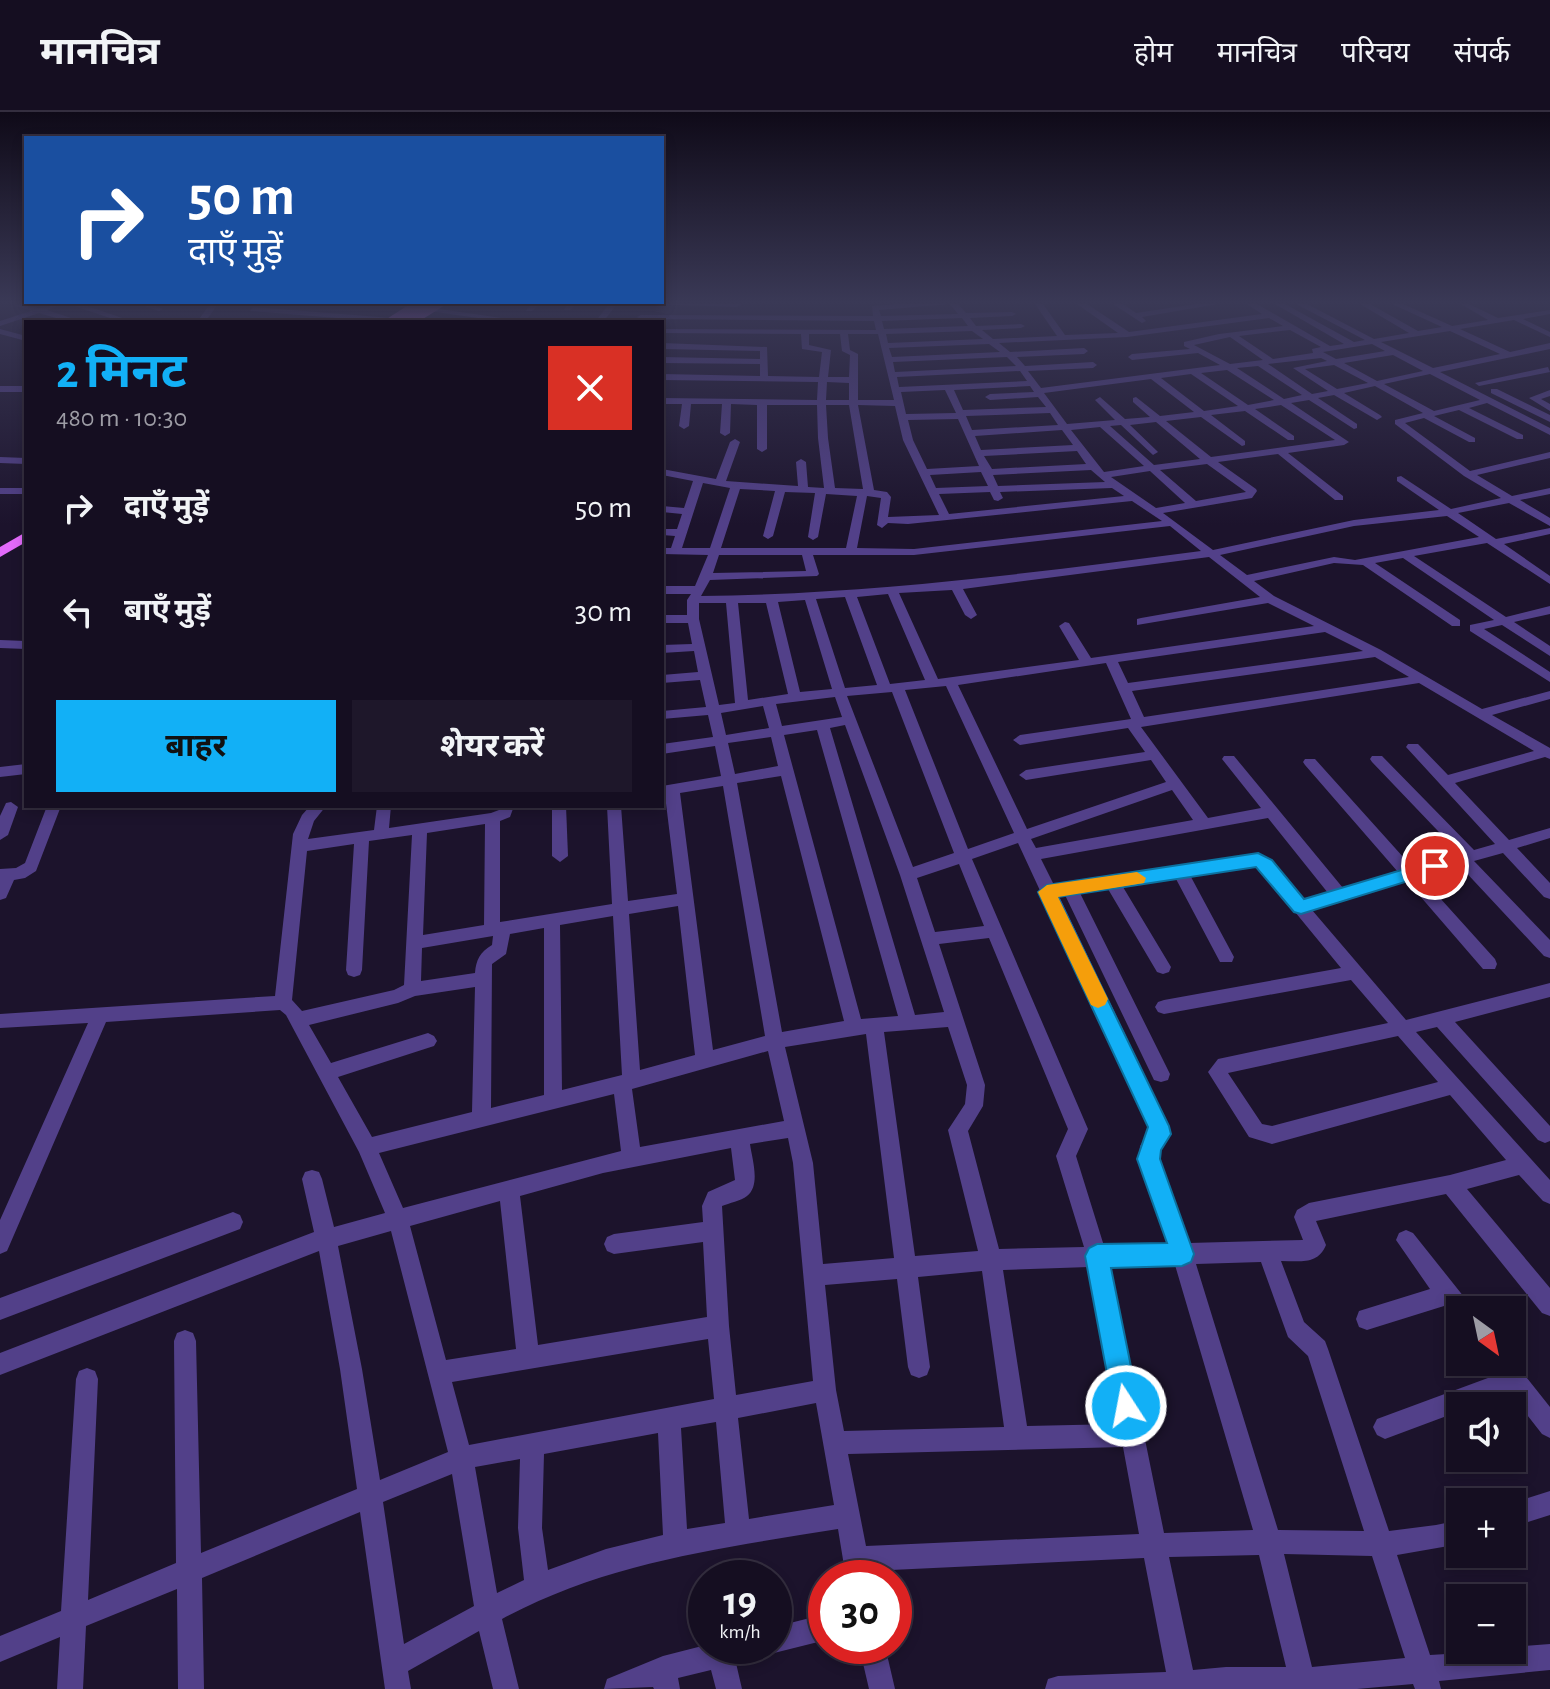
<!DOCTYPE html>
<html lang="hi">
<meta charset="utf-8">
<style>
:root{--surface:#150e21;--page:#1e172a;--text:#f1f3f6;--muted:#9d9ca5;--line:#342e3f;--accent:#12b0f6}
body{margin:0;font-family:"Alegreya Sans","Noto Sans Devanagari",sans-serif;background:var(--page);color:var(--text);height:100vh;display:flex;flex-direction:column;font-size:30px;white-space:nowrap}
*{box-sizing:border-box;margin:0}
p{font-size:26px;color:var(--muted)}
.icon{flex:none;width:44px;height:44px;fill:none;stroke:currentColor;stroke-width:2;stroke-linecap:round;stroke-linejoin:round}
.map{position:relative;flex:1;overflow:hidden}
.details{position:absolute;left:24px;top:208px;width:640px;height:488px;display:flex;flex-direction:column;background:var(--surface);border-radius:0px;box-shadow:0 4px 12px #0003,0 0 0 2px var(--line)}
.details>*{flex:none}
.hud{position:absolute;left:24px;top:24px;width:640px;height:168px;border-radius:0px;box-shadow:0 4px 12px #0003,0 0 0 2px var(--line);background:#1a4fa0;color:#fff;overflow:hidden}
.needle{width:52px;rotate:147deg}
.fabs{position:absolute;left:1446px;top:1184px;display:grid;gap:16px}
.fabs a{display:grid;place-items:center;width:80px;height:80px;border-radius:0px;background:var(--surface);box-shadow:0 4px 12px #0003,0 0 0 2px var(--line);font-size:40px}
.speed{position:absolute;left:688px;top:1448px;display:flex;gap:16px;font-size:40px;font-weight:700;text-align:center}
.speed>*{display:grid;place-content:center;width:104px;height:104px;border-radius:50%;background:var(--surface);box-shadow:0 4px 12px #0003,0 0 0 2px var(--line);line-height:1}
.speed small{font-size:20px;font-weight:400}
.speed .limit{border:12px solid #d22;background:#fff;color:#111}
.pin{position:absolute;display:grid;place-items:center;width:68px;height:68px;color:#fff;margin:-34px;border:4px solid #fff;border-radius:50%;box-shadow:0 2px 8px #0007}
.me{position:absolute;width:88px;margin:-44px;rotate:349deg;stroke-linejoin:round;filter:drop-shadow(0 0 6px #0008)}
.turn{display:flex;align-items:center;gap:28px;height:168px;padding:0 32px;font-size:36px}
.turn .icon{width:104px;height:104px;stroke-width:2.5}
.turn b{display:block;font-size:56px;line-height:68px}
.round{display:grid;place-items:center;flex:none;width:84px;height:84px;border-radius:0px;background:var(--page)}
.head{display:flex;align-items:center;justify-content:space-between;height:136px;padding:0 32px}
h1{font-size:48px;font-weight:700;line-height:60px;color:var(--accent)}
.button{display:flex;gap:16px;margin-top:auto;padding:16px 32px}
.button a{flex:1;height:92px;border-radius:0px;background:var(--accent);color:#111;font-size:32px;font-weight:700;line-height:92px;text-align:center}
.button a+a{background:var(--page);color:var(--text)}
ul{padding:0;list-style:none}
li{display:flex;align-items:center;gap:24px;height:104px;padding:0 32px}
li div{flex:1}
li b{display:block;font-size:30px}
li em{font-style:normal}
header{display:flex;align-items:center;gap:48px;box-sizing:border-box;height:112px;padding:0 40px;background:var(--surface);border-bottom:2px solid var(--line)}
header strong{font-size:38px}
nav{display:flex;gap:44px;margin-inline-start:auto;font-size:28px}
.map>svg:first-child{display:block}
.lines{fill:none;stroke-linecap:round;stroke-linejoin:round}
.minor{fill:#524089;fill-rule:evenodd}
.major{fill:#e26afa;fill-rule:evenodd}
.major-bridge{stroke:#e26afa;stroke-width:11}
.route{fill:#12b0f6;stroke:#0c72a0;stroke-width:2}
.slow{fill:#f59e0b}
</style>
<header>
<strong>मानचित्र</strong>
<nav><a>होम</a><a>मानचित्र</a><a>परिचय</a><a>संपर्क</a></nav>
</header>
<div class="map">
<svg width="1550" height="1577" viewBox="0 0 1550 1577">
<rect width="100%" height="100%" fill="#1c132c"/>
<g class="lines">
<g class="minor">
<path d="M12,192L39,196L62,192L47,198L83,210H70L39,201L0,214V209L31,199Z"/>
<path d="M68,192H81L134,210H122Z"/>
<path d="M137,192H151L163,197L159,199Z"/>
<path d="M210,192H218L205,210H197Z"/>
<path d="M379,192H405L529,210H506Z"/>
<path d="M530,192H540L532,199H526Z"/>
<path d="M567,192H577L570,198H564Z"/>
<path d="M609,192H617L603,210H595Z"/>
<path d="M648,192H740L741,193L737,195Z"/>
<path d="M897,192H950L879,198L881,204L958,202L950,192H958L966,201L1012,200L1016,202L1012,204L970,206L976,214L1021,212L1025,214L1021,216L982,218L993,227L1057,224L1035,192H1043L1065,223L1118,221L1077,192H1087L1129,220L1262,202L1247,192H1257L1330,234L1344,232L1275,192H1285L1354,230L1365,228L1296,192H1307L1374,227L1409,221L1360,192H1370L1418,219L1442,215L1392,192H1403L1452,214L1488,208L1461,192H1469L1498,206L1550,198V202L1523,207L1550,220V225L1514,208L1460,217L1510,240L1550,231V237L1440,260L1550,316V323L1487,291L1469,296L1523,323V327H1517L1459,298L1434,304L1475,326V330H1469L1424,306L1405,311L1470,359L1550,340V346L1477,363L1512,384L1550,376V382L1520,388L1550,406V414L1509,391L1458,401L1496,427L1550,416V422L1504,432L1550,464V472L1487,431L1414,444L1506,505L1550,494V502L1514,510L1550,534V544L1502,513L1484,517L1550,560V570L1470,519V513L1494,508L1403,446L1375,451L1460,508V514H1452L1363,453L1334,451L1254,469L1274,484L1381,538L1482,597L1550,579V587L1492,603L1550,636V647L1545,645L1455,671L1509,728L1550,716V726L1517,736L1550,771V787L1544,785L1503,741L1474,749L1550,828V846L1544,844L1460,754L1421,765L1495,847L1497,852L1495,857H1483L1407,769L1312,798L1406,908L1550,871V885L1455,910L1550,1014V1029L1545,1031L1538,1028L1437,915L1416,920L1550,1068V1092L1543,1089L1519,1063L1467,1077L1550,1176V1204L1542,1201L1446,1082L1316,1109L1326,1133C1318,1153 1300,1149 1281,1149L1304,1210L1325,1229L1328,1237L1389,1419L1436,1413L1460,1408V1432L1397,1443L1430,1543L1512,1538V1535L1550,1532V1558L1439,1569L1441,1577H1415L1413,1572L1357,1577H1045L1048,1567L1058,1564L1166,1560L1144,1446L870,1459L872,1466H846L838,1417C722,1436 607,1450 502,1507L519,1577H493L479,1519L408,1559L411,1577H385L360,1400L202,1466L204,1577H178L177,1477L86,1514L83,1577H57L60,1525L0,1550V1524L61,1499L76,1267L79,1259L87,1256L95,1259L98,1267L88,1488L176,1451L174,1229L177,1221L185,1218L193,1221L196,1229L201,1441L357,1377L340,1257L319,1139L0,1263V1241L314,1120L302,1067L305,1060L312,1058L319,1060L322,1067L334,1115L385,1101L359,1040L286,903L280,898L106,910L7,1139L0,1142V1108L88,911L0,916V902L275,884L293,722L302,703L310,694H326L314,709L308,727L374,718L377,694H391L389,716L491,701L499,698L500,694H514L510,705L500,709V810L612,792L607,694H621L628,789L677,782L665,683L662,684V674L721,664L715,634L662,642V632L713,625L708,603L662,607V599L706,595L700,568L662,571V563L698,560L694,539L662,541V533L692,532L688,511H662V503H687V488L691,482H662V474H695L708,443L662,442V436H671L675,424L662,423V417H677L682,402L662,400V394L684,396L693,369L662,363V357L716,367L730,330L735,327L740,330L726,369L798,374L796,350L801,347L806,350L808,375L824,376L818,326L817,293H767V337L762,340L757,337V293L731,292L730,321L725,324L720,321L722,292H691L689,314L684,317L679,314L682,292H662V286L817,288L818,270L662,268V262L760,264V252L662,251V245L760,247V239L662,237V231L767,235L768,264L819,265L822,240L802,237L801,222L662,221V217L876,218L874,209L641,207L637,205L641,203L873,204L872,194ZM962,206L968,214L884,217L882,209ZM1269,206L1283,214L1219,222L1184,230V234L1190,237L1132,242L1128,245L1132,248L1198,241L1220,253L1041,276L1028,259L1093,256L1097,253L1093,250L1025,254L1017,245L1084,242L1088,239L1084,236L1010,240L999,231L1127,225ZM1290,218L1321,235L1312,237L1313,241L1273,247L1239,224ZM972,219L983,227L888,231L886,222ZM1450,219L1500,242L1433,256L1381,230ZM809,222H840L842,239L850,243L849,265H828L831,238L809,233ZM848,222H878L894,288H858V242L850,238ZM1230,225L1263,248L1230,252L1194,233ZM989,232L1000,240L892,245L889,236ZM1372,232L1385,239L1336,247L1323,240ZM1393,243L1423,259L1377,269L1344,251ZM1007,245L1016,254L895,260L893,250ZM1321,246L1327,249L1293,256L1328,279L1312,282L1268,252ZM1334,253L1368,271L1337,277L1305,257ZM1258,254L1302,283L1284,287L1237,256ZM1227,258L1274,288L1248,293L1201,261ZM1020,259L1027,269L899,275L897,265ZM1191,262L1238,294L1204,299L1161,266ZM1430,262L1480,288L1434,299L1384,272ZM1151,267L1194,300L1160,304L1136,285L1133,286V290L1150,305L1125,307L1100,285L1095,288L1115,308L1067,312L1044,281ZM827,270L849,271V288H826ZM1030,274L1034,280L990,282L985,285L990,288L1038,285L1046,295L963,298L954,278ZM1375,274L1423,301L1395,308V312L1464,364L1501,386L1451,397L1401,364L1397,365V369L1439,398L1354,408L1213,438L1163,401L1252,386L1257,379L1256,377L1218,350L1278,342L1335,388H1343V384L1288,341L1344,333L1349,330L1291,291L1309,288L1354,317L1357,316V312L1318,286L1334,283L1377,308L1382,305L1380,303L1344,281ZM945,278L956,301L906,302L901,280ZM826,293H849L863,377L835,376L828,326ZM858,293L895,294L903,328L939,403L888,405L891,385L887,380L874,378ZM1281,293L1335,328L1211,345L1166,309L1201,305L1242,334L1245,333V329L1211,303L1245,299L1288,328H1294V324L1255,297ZM1050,301L1058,313L972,318L966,304ZM958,307L979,354L927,357L913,328L908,308ZM1156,310L1200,347L1154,353L1110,314L1121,313L1153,343L1158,340L1156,338L1130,313ZM1100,315L1144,354L1104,360L1071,318ZM1062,318L1073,333L981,338L975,324ZM1077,339L1086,352L992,357L984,344ZM1207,352L1246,380L1196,389L1160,358ZM1091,358L1105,370L998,374L993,363ZM1150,359L1185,391L1156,396L1111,365ZM981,360L988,374L936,376L930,363ZM703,371L730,376L710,436H682ZM1112,376L1124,384L949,402L939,382L990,380L994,388L998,389L1003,386L1000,380ZM740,377L775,379L763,424L768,427L773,424L785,380L815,381L808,425L813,428L818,425L826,382L857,384L846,436H721ZM867,384L881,386L877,413L882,416L888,411L908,412L1132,389L1162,409L914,437L857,436ZM1447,404L1479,425L1355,448L1334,445L1247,463L1220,443L1354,414ZM1170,414L1201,439C1034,461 869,482 701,484L710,468L817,464L819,462L813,443H914ZM719,443H802L806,459L713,461ZM1209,445L1260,485L1141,506L1137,507V513L1268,491L1314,514L1091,546L1069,511L1065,510L1059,514L1079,548L938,567L899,481L952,478L965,503L971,507L977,503L963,477ZM888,482L925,568L890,572L857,485ZM845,485L877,573L845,576L816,487ZM805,488L832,577L800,580L778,490ZM699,491H726L735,591L719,593L699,507ZM738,491H766L788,582L748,588ZM1325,520L1363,539L1128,571L1118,550ZM1375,545L1409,565L1144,605L1132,579ZM1106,551L1131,607L1020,623L1013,628L1020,633L1128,616L1145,640L1026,658L1019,663L1026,668L1151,648L1166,670L1027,717L958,573ZM1419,571L1534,639L1448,663L1418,632H1408L1406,635L1495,732L1474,738L1382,644H1372L1370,647L1372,650L1459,741L1413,756L1315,647H1305L1303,650L1305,653L1398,760L1343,776L1234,644H1224L1222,647L1261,696L1208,706L1141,615ZM946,574L1014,721L968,737L905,578ZM892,580L954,741L913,755L847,584ZM835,585L842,605L782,614L776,592ZM763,594L769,616L726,623L721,601ZM845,613L900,763L944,900L915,903L830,616ZM817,618L898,904L861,907L784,623ZM771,625L778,654L735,662L728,631ZM781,664L844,909L782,920L737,671ZM723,674L765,924L713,938L680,681ZM1172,678L1193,708L1036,736L1031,727ZM1268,706L1328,781L1304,788L1267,745L1262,743L1054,773L1041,747ZM485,712L484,813L423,823L427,721ZM412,723L404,873L394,878L302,899L292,888L307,739L354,732L346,858L348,863L354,865L360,863L362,858L369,729ZM1018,731L1149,1014L1150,1019L1140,1034L1139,1047L1168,1132L1104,1134L1076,1044L1088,1017L972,747ZM959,752L984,814L935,820L917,766ZM1258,755L1341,856L1164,888L1158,890L1155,895L1158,900L1164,902L1351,868L1388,911L1218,947L1208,960L1249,1025L1272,1032L1450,983L1506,1048L1450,1063L1309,1091L1297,1098L1294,1105L1303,1128L1189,1131L1159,1047V1037L1170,1022L1169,1014L1059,784L1065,783L1154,968L1161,970L1168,968L1170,962L1080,781L1108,777L1157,860L1163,862L1169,860L1171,855L1123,775L1176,767L1220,850H1232L1234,845L1191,765ZM678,794L695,943L640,958L629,802ZM613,804L622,963L562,978L560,813ZM544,816V983L491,996L492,852L506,842L510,822ZM493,824L492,833C480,840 476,848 475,861L421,869L422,836ZM989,826L1068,1017L1056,1044L1084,1135L999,1137L968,1019L983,994L985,973L939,832ZM475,875L472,1000L372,1025L338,965L434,934L437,929L434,924L428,921L331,951L309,913L398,891L415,884ZM948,915L967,973L965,992L948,1018L978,1139L915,1144L884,920ZM866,922L894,1146L823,1152L813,1051L785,935ZM1398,924L1438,970L1272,1014L1262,1012L1228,961ZM768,939L784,1009L640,1035L632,977ZM614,982L621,1039L403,1096L379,1041ZM788,1026L793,1051L813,1269L736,1283L729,1214L722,1094C729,1091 741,1089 747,1084C761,1073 752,1047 750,1032ZM731,1036L735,1068L708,1080L702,1094L703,1110L614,1122L607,1125L604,1132L607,1139L614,1142L703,1130L707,1205L538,1233L520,1084L603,1061ZM500,1089L516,1237L446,1248L410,1114ZM391,1119L448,1340L380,1368L362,1257L338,1134ZM1261,1150L1288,1225L1308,1244L1364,1419L1278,1418L1196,1152ZM1175,1153L1253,1418L1164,1421L1110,1155ZM1089,1155L1118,1312L1027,1314L1003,1158ZM982,1159L1004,1315L844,1319L836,1278L825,1173L897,1167L908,1255L911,1263L919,1266L927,1263L930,1255L918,1165ZM708,1227L714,1287L469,1333L452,1270ZM816,1291L834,1393L749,1407L738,1306ZM716,1310L725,1411L687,1417L681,1316ZM658,1321L663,1423L606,1437L548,1458L542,1416L544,1342ZM1123,1335L1139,1422L866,1434L848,1342ZM520,1347L518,1416L524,1468L497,1481L475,1355ZM452,1362L474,1494L404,1532L383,1390ZM1284,1442L1372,1444L1405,1546L1312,1555ZM1259,1443L1286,1555H1226L1193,1558L1169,1445Z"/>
<path d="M1113,192H1123L1136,201L1196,192H1218L1142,205L1146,209L1142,211Z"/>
<path d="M253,195L391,206L395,208L386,210L250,199Z"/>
<path d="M0,217L26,224V229L0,222Z"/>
<path d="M1548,255L1550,260L1479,274L1475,271Z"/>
<rect x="0" y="274" width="26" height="6"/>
<path d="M1491,277H1497L1550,303V310L1491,281Z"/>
<path d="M1550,278V284L1541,287L1550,292V299L1529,286Z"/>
<path d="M0,345L26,346V352L0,351Z"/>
<rect x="0" y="376" width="26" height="6"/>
<path d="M0,528L26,529V537L0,536Z"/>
<path d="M26,652V662L0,665V655Z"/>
<path d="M11,690L18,695L8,723L0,728V704L6,691Z"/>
<path d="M47,694H61L36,759L25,766L14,768L6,786L0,788V757L16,756L25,751Z"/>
<path d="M552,694H566L568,744L560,750L552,744Z"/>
<path d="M233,1100L240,1103L243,1110L240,1117L0,1208V1186Z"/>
<path d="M1406,1118L1413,1121L1468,1190L1471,1198H1460V1209L1452,1206L1444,1194L1367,1218L1359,1215L1356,1207L1359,1199L1430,1177L1396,1128L1399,1121Z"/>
<path d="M1512,1247L1550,1295V1326L1542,1322L1510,1281L1474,1294H1460V1299L1385,1327L1377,1323L1373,1315L1377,1307L1496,1263L1489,1250H1512Z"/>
<path d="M1550,1379V1403L1512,1415V1391Z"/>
<path d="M826,1502V1528L774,1541L764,1535L760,1543L736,1551L742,1577H716L711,1558L678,1566L680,1577H654L653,1575L604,1577L607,1567L663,1544L706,1533L774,1534V1515Z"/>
<path d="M859,1534H885L895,1577H869Z"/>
</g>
<g class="major">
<path d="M410,192H423L394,210H382Z"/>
<path d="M434,192H447L418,210H406Z"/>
<path d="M26,420V430L0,445V435Z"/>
</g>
<path class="major-bridge" d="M399,210L430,192"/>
</g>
<linearGradient id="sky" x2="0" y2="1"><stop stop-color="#0f0a18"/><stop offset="0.46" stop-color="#3a3956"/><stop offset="1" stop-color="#3a3956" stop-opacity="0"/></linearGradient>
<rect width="1550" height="413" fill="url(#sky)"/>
<path class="route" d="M1258,741L1272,748L1304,787L1435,748L1444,754L1441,759L1301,802L1294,800L1256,755L1058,785L1169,1014L1171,1022L1161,1038L1160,1047L1194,1142L1191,1150L1182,1154L1111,1156L1139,1294L1136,1303L1126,1307L1117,1303L1113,1294L1085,1144L1089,1136L1097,1132L1167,1131L1137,1047L1148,1015L1038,780L1047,773Z"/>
<path class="slow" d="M1137,760L1146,766L1144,771L1058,785L1108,887L1105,893L1098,896L1091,893L1038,780L1047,773Z"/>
</svg>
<div class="fabs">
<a><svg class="needle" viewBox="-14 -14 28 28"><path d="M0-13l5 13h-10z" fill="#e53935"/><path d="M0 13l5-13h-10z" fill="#9d9ca5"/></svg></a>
<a><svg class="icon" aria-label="sound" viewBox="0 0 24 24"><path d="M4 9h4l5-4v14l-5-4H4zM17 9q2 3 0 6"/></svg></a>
<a>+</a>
<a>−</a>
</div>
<div class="speed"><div>19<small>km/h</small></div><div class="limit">30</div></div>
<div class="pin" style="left:1435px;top:754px;background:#d93025"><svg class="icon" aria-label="arrive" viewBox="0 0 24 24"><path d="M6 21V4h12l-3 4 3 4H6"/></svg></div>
<svg class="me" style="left:1126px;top:1294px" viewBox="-20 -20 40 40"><circle r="17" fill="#12b0f6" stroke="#fff" stroke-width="3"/><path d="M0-11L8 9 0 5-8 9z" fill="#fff"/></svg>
<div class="hud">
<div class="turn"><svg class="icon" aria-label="right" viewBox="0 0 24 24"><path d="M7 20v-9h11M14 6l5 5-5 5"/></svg><div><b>50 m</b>दाएँ मुड़ें</div></div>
</div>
<section class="details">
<div class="head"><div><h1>2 मिनट</h1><p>480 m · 10:30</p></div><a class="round" style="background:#d93025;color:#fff"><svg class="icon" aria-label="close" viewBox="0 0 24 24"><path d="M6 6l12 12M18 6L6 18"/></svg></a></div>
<ul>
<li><svg class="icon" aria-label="right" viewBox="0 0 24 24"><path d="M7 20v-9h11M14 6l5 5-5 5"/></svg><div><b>दाएँ मुड़ें</b></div><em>50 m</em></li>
<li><svg class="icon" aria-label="left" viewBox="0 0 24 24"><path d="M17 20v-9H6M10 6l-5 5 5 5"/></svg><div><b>बाएँ मुड़ें</b></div><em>30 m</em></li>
</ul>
<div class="button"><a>बाहर</a><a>शेयर करें</a></div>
</section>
</div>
